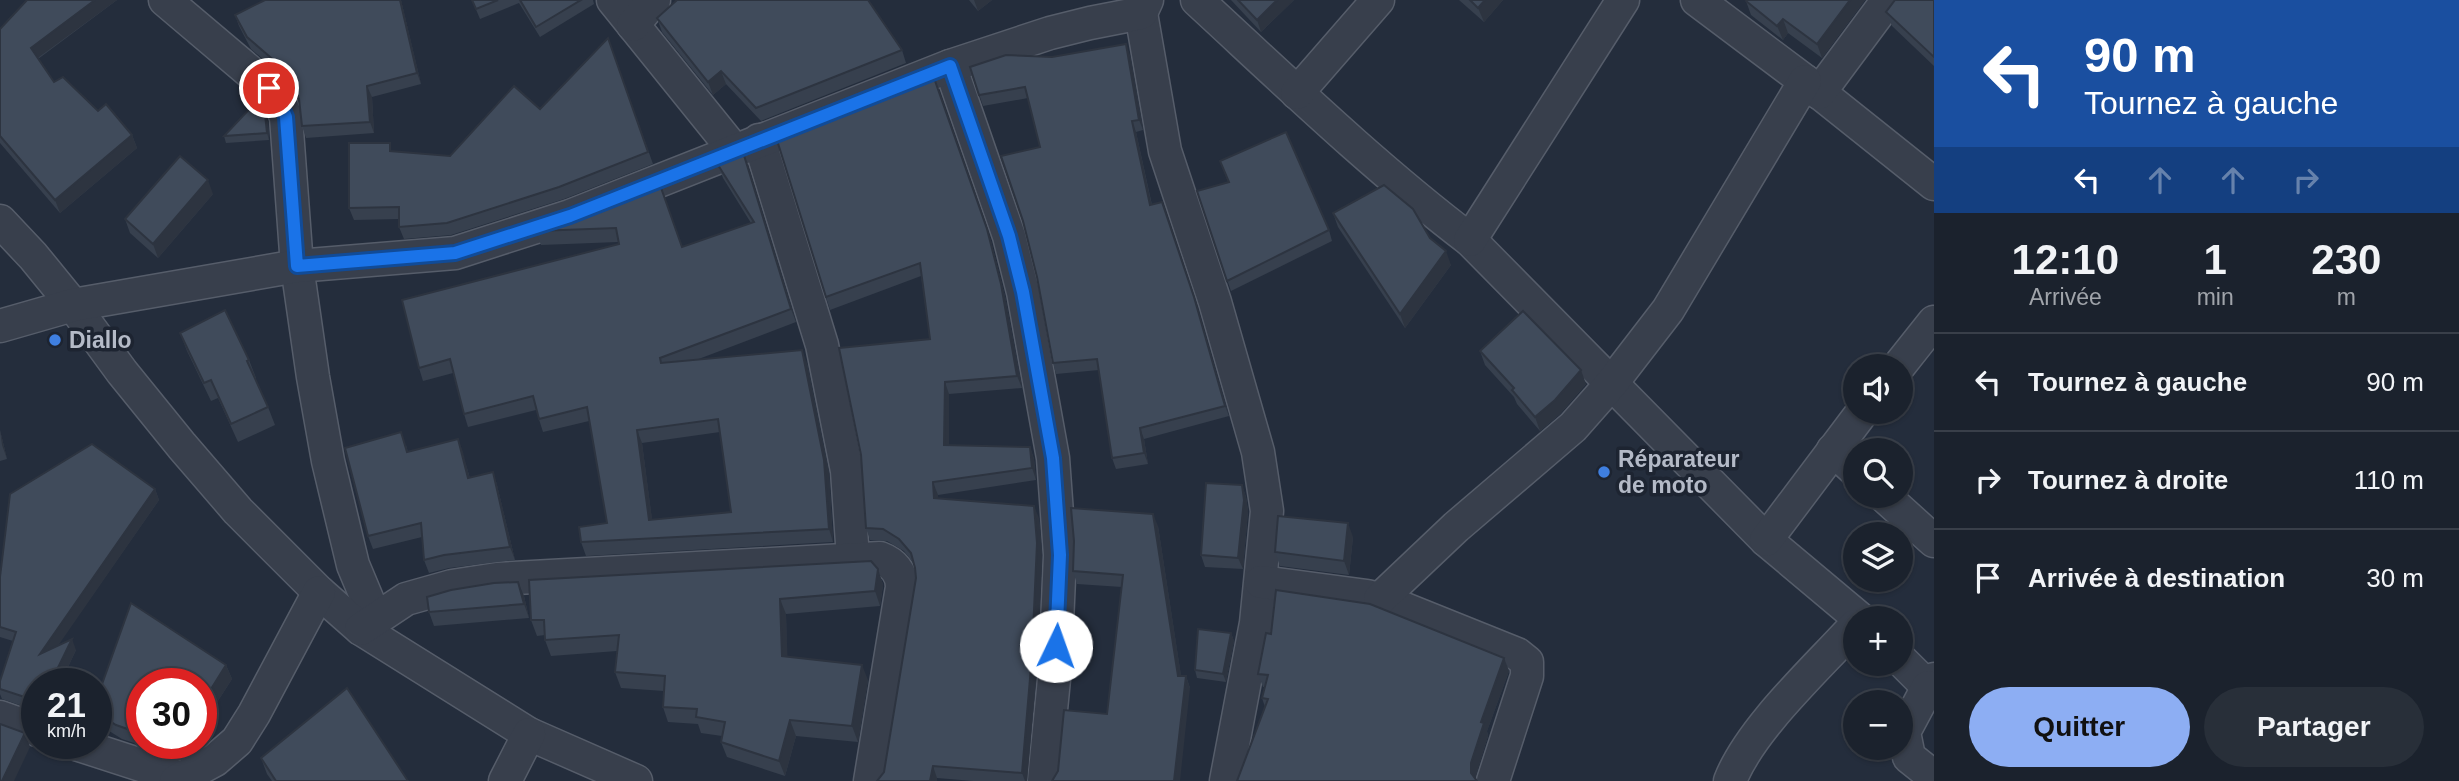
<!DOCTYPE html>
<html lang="fr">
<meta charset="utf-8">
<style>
:root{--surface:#1b222d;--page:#282f39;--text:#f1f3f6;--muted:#a0a4aa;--line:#393f49;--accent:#8daef3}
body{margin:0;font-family:Arial,sans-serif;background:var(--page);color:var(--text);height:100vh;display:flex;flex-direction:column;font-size:26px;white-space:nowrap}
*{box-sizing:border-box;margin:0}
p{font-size:23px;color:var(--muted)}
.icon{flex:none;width:38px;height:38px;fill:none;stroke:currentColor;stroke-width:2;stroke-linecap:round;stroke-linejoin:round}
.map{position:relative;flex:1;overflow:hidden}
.details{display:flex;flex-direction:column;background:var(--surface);width:525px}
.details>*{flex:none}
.hud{background:#1a4fa0;color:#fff;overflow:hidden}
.fabs{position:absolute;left:1843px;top:354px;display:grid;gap:14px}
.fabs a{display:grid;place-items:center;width:70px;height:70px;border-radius:50%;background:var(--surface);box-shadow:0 2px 5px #0004,0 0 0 2px var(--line);font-size:35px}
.speed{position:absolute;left:21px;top:668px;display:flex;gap:14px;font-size:35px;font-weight:700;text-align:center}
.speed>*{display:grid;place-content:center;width:91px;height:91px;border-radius:50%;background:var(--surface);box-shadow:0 2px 5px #0004,0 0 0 2px var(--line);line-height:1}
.speed small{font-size:18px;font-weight:400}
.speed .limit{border:10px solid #d22;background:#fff;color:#111}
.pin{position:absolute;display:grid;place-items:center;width:60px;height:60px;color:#fff;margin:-30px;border:4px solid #fff;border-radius:50%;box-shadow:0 2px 7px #0007}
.me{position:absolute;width:77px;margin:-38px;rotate:3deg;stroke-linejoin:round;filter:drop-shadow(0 0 5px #0008)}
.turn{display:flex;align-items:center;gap:24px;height:147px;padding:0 35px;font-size:32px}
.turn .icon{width:91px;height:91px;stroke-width:2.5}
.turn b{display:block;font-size:49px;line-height:60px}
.lanes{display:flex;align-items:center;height:66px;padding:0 35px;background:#0003;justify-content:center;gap:35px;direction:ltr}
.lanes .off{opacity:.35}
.eta{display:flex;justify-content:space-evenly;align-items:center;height:119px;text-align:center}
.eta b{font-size:42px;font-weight:800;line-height:49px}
.cta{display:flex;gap:14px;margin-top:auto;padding:14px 35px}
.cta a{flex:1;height:80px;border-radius:42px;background:var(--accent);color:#111;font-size:28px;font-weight:800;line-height:80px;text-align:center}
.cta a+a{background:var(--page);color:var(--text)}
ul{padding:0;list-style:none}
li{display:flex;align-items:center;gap:21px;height:98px;padding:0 35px;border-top:2px solid var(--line)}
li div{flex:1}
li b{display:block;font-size:26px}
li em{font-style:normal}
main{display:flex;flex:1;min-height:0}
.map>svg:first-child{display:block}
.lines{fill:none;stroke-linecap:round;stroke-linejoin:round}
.minor-casing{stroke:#565d6a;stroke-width:35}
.minor{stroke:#383f4c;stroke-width:32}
.wall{fill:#37404e;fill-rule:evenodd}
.shaded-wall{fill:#2d3440}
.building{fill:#404b5b;stroke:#2d3440;stroke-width:2;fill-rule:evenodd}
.route-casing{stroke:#114b97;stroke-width:18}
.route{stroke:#1a73e8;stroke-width:12}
.shop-dot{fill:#3f7fe0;stroke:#1d2431;stroke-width:2.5}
.labels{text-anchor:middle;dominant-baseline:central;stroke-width:7;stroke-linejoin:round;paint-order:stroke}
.poi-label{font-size:23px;font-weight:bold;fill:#b4bac7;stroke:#1d2431;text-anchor:start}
</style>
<main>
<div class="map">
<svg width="1934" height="781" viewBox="0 0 1934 781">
<rect width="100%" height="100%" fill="#242d3c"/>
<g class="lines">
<g class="minor-casing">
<g id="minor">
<path d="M165,0L269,88L280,102L286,117L297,266L313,377L328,461L353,565L376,620"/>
<path d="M613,0L734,150"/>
<path d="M1197,0C1286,82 1374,167 1470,240L1766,540L1859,618"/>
<path d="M1697,0L1805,81L1934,184"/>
<path d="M1141,13L1165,151L1215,302L1258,452L1267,511L1256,623L1226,781"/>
<path d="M633,25L654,0"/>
<path d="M950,66L1009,236L1023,292L1053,458L1060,555L1055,669L1044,781"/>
<path d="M1297,93L1378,0"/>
<path d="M1819,93L1888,0"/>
<path d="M759,140L822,345L847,471L853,558"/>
<path d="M0,221L33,256L73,305L122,372L182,446L238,511L319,592L361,629L529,734L636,781"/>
<path d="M1470,240L1623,0"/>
<path d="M0,326L73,305L297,266L455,253L570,216L950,66L1050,33L1090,23L1141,13L1147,0"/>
<path d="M1899,366L1934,322"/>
<path d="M1833,450L1855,470"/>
<path d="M1883,495L1934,541"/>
<path d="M1766,540L1863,411"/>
<path d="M1261,582L1367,596L1380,599L1517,654L1527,662V676L1493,781"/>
<path d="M1380,599L1456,527L1573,427L1611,384L1668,310L1805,81"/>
<path d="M361,629L406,599L452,586L497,579L880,558C893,563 902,572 902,587L870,781"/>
<path d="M1900,659L1928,687L1934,679"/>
<path d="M1928,687L1904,732L1909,757L1934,777"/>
<path d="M0,717L37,730"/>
<path d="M76,744L181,778"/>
<path d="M176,781L215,760L237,741L254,714L319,592"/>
<path d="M505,781L529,734"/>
<path d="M1730,781C1750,729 1816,669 1855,626"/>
</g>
</g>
<use href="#minor" class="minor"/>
</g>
<g class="wall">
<path d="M26,0H117L38,59L54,82L132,135L137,148L60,213L0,143V29L26,1Z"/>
<path d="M265,0H401L421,84L372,97L374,133L306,138L302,126L299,102L295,91L281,74L251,49L239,26L235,15Z"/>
<path d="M472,0H593L594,4L540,37L519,3L480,19Z"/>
<path d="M969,0H992L978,11Z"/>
<path d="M1231,0H1294L1261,32Z"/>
<path d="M1459,0H1503L1484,22Z"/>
<path d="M1747,0H1865L1822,58L1788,33L1783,40L1751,15L1746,1Z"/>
<path d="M1934,0V66L1892,26L1886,12Z"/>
<path d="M657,18L902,50L906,63L761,121L726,84L713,95L662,32Z"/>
<path d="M608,38L653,164L564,199L451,235L404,239L399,227V219L354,220L349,208L393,152L450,156L540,109Z"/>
<path d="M1130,55L1143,130L1136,132L1152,205L1197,307L1229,416L1144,439L1148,464L1116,469L1112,458L1099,370L1056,374L1053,363L1040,147L1028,98L983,106L970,67L1052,57Z"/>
<path d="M934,78L991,241L1005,296L1022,388L949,394V445L1030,447L1034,459L1036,480L938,495V499L1039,518L1042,555L1037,668L1027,781H973L937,778V781H877L884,772L916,578L915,568L914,564L904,551L887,541L870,540L866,528L930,339L921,276L830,310L826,297Z"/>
<path d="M268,121L269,140L226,143L224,136Z"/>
<path d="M1220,161L1329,230L1332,241L1231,291L1197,191L1228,182Z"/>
<path d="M718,165L748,166L796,322L696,360L807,363L829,473L833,542L586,556L581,542L607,523L589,421L543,432L536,410L468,427L464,414L453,373L423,381L419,368L619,244L618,242L541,245L536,231L660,185L682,247L751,223L723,178ZM720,432L731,512L652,520L642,443Z"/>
<path d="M213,194L158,258L130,233L125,219Z"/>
<path d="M1333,213L1430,238L1451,265L1405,328L1338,227Z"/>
<path d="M180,333L249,360L256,378H255L268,407L275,425L238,442L218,398L211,401L187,351Z"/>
<path d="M1480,351L1586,384L1560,414L1540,431L1517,404L1514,397L1485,365Z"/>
<path d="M0,430L7,459L0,461Z"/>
<path d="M458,439L470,478L493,472L497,485L515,560L449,568L429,573L424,560L422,537L373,549L368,536L406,445L408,452Z"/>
<path d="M1242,485L1246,497L1248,511L1243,569L1205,567L1201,555Z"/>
<path d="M155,489L159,500L57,646L76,650L60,684H37V711L2,699L0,694V681L13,641L0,637V577Z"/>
<path d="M1158,526L1181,676H1186L1190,688L1107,714L1122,587L1077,584L1073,571Z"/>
<path d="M1353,537L1349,575L1280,566L1275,552Z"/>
<path d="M878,569L883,585L880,606L786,614L787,657L868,680L858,742L796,736L785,776L727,757L721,742L722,736L701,733L698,724L668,722L663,707L664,691L621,688L615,672L617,651L551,656L545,640V635L537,636L531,620Z"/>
<path d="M518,582L524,596L529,618L434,626L429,612Z"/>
<path d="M131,603L226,665L232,679L201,727V684H142V744H191L183,757L180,758L122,739L98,724L96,720V701Z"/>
<path d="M1231,633L1234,641L1226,682L1197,678L1195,670Z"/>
<path d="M1504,658L1509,671L1487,731L1488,736L1476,775L1475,779L1265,707L1262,698L1265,687H1263L1258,674Z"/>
<path d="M261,758L408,781H272L267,774Z"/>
</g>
<g class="shaded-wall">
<path d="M95,0H117L35,60L31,48Z"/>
<path d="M400,0H401L421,84L417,73Z"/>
<path d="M974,0H992L978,11Z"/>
<path d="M1277,0H1294L1261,32L1257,20Z"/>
<path d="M1485,0H1503L1484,22L1478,8Z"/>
<path d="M1850,0H1865L1822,58L1817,44Z"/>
<path d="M1783,19L1788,33L1783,40L1777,26Z"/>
<path d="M1126,44L1130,55L1143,130L1139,120Z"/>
<path d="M721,71L726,84L713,95L708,82Z"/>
<path d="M934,78L991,241L1005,296L1022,388L1017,376Z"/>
<path d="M367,86L372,97L374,133L370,122Z"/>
<path d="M265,114L268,121L269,140L267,133Z"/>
<path d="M1132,121L1136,132L1154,216L1150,205Z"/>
<path d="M132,135L137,148L60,213L55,200Z"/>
<path d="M743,152L748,166L796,322L791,309Z"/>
<path d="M208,180L213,194L158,258L153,244Z"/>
<path d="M1162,202L1197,307L1229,416L1225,406Z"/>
<path d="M1446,251L1451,265L1405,328L1400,314Z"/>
<path d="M802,350L807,363L829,473L833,542L829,529Z"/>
<path d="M1581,370L1586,384L1560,414L1540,431L1535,417Z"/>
<path d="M945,382L949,394V457L944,445Z"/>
<path d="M1140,428L1144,439L1148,464L1144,453Z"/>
<path d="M0,430L7,459L2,445Z"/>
<path d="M637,430L642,443L654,534L649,520Z"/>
<path d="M458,439L463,452L473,491L468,478Z"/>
<path d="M1030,447L1034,459L1036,480L1032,468Z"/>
<path d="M493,472L497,485L515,560L510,547Z"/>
<path d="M933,482L938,495L939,511L934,498Z"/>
<path d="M1242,485L1246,497L1248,511L1243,569L1238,558Z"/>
<path d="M155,489L159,500L44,666L40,654Z"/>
<path d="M1034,506L1039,518L1042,555L1037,668L1027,781H1025L1022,773Z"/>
<path d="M1153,514L1158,526L1183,688L1178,676Z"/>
<path d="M1348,523L1353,537L1349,575L1344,561Z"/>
<path d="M878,569L883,585L880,606L875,591Z"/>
<path d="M518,582L524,596L529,618L524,604Z"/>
<path d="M780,599L786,614L788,671L782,656Z"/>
<path d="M1231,633L1234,641L1226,682L1223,674Z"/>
<path d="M72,639L76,650L60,684H50Z"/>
<path d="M1504,658L1509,671L1487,731L1488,736L1476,775L1475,781L1471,773V763L1481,722Z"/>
<path d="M226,665L232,679L201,727V705Z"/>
<path d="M862,665L868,680L858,742L852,726Z"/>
<path d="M1186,676L1190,688L1180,781H1174Z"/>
<path d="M790,720L796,736L785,776L779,761Z"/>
<path d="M25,733L30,747L14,781H2Z"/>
<path d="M178,744H191L183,757Z"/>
<path d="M933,766L937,778V781H930Z"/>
</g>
<g class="building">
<path d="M27,0H95L31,48L54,82L63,77L98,111L106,104L132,135L55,200L0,136V29Z"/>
<path d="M265,0H400L417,73L367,86L370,122L302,126L299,99L291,80L277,63L247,37L235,15Z"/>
<path d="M472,0H498L476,9Z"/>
<path d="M520,0H581L536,27Z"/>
<path d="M677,0H868L902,50L756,108L721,71L708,82L657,18Z"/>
<path d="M1238,0H1277L1257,20Z"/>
<path d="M1470,0H1485L1478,8Z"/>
<path d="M1747,0H1850L1817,44L1783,19L1777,26L1746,1Z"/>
<path d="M1895,0H1934V57L1886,12Z"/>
<path d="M608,38L648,152L559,187L447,223L399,227V207L349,208V143H390V151L450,156L514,86L540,109Z"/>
<path d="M1126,44L1139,120L1132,121L1150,205L1162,202L1194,297L1225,406L1140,428L1144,453L1112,458L1097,359L1053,363L1037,277L1023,221L1001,156L1040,147L1025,87L979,95L970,67L1006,55L1052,57Z"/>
<path d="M934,78L987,229L1001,284L1017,376L945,382L944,445L1030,447L1032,468L933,482L934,498L1034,506L1037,543L1032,655L1022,773L933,766L930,781H877L884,772L916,578L915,568L911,553L899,539L883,529L866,528L861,455L839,348L930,339L920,263L826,297L777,140Z"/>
<path d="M258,100L265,114L267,133L224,136Z"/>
<path d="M1286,132L1329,230L1227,281L1197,191L1229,182L1220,161Z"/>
<path d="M743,152L791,309L660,358L661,363L802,350L824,460L829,529L581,542L579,527L607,523L587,407L539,419L533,396L464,414L450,359L419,368L402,300L619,244L616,228L536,231L660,185L682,247L754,222L718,165ZM718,419L731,512L649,520L637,430Z"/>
<path d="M180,156L208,180L153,244L125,219Z"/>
<path d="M1384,185L1413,209L1430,238L1446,251L1400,314L1333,213Z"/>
<path d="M225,310L249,360L247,361L268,407L231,424L211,380L204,383L180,333Z"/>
<path d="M1523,311L1581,370L1555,400L1535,417L1512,390L1514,388L1480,351Z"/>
<path d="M401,432L407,452L458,439L468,478L493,472L510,547L444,555L424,560L421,523L368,536L345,448Z"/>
<path d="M92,444L155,489L40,654L72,639L50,684H37V701L0,689V681L16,632L0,627V577L10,494Z"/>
<path d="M1206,483L1242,485L1244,500L1238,558L1201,555Z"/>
<path d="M1071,508L1153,514L1178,676H1186L1174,781H1052L1058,771L1064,710L1107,714L1123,575L1073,571L1074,541Z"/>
<path d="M1278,516L1348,523L1344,561L1275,552Z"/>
<path d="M871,561L878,569L875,591L780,599L782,656L862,665L852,726L790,720L779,761L721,742L725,722L696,717L697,709L663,707L665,676L615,672L619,635L545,640L544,620H531L529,580Z"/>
<path d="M518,582L524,604L429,612L427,597L451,590L494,583Z"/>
<path d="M1276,590L1370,604L1504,658L1481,722L1484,723L1471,763V773L1477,781H1237L1268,699L1262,698L1268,675L1258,674L1266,633L1271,634Z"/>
<path d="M131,603L226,665L201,705V684H142V734L116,725L96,712V701Z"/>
<path d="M1198,629L1231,633L1223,674L1195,670Z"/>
<path d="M347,688L408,781H276L261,758Z"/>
<path d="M0,724L25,733L2,781H0Z"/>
</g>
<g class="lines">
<g class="route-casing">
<path id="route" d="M269,88L280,102L286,117L297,266L455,253L570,216L950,66L1009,236L1023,292L1053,458L1060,555L1056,646"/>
</g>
<use href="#route" class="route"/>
</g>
<g class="shop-dot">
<circle cx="55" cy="340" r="7"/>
<circle cx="1604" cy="472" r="7"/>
</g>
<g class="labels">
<g class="poi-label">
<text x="69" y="340">Diallo</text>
<text x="1618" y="459">Réparateur<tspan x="1618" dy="26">de moto</tspan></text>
</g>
</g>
</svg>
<div class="fabs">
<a><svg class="icon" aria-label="sound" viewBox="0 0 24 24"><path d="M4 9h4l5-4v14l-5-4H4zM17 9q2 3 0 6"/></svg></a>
<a><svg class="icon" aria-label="search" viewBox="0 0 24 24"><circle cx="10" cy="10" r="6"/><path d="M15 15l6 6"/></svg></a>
<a><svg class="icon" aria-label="layers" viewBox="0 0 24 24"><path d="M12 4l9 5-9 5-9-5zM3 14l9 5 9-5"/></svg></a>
<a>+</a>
<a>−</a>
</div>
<div class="speed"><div>21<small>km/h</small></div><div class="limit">30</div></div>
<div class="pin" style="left:269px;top:88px;background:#d93025"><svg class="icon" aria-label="arrive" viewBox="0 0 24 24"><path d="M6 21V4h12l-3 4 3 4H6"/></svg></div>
<svg class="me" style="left:1056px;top:646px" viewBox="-20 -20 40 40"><circle r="19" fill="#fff"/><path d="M0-13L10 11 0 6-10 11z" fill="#1a73e8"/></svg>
</div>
<section class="details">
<div class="hud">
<div class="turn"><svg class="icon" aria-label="left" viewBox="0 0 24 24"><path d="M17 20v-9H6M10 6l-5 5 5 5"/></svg><div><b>90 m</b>Tournez à gauche</div></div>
<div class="lanes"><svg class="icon" aria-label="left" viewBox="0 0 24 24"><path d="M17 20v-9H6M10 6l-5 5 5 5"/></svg><svg class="icon off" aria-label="ahead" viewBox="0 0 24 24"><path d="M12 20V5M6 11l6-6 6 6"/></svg><svg class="icon off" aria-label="ahead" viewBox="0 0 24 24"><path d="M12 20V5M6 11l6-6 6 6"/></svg><svg class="icon off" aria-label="right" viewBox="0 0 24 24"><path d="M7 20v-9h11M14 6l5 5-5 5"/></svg></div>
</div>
<div class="eta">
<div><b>12:10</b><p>Arrivée</p></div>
<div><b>1</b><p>min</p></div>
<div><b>230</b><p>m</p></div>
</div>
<ul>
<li><svg class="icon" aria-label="left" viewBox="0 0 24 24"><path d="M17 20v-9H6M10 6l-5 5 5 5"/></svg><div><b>Tournez à gauche</b></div><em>90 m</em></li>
<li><svg class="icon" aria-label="right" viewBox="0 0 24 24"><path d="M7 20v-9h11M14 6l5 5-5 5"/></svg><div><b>Tournez à droite</b></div><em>110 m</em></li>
<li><svg class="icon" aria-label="arrive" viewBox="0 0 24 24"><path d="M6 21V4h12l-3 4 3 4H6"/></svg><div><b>Arrivée à destination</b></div><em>30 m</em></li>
</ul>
<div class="cta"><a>Quitter</a><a>Partager</a></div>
</section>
</main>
